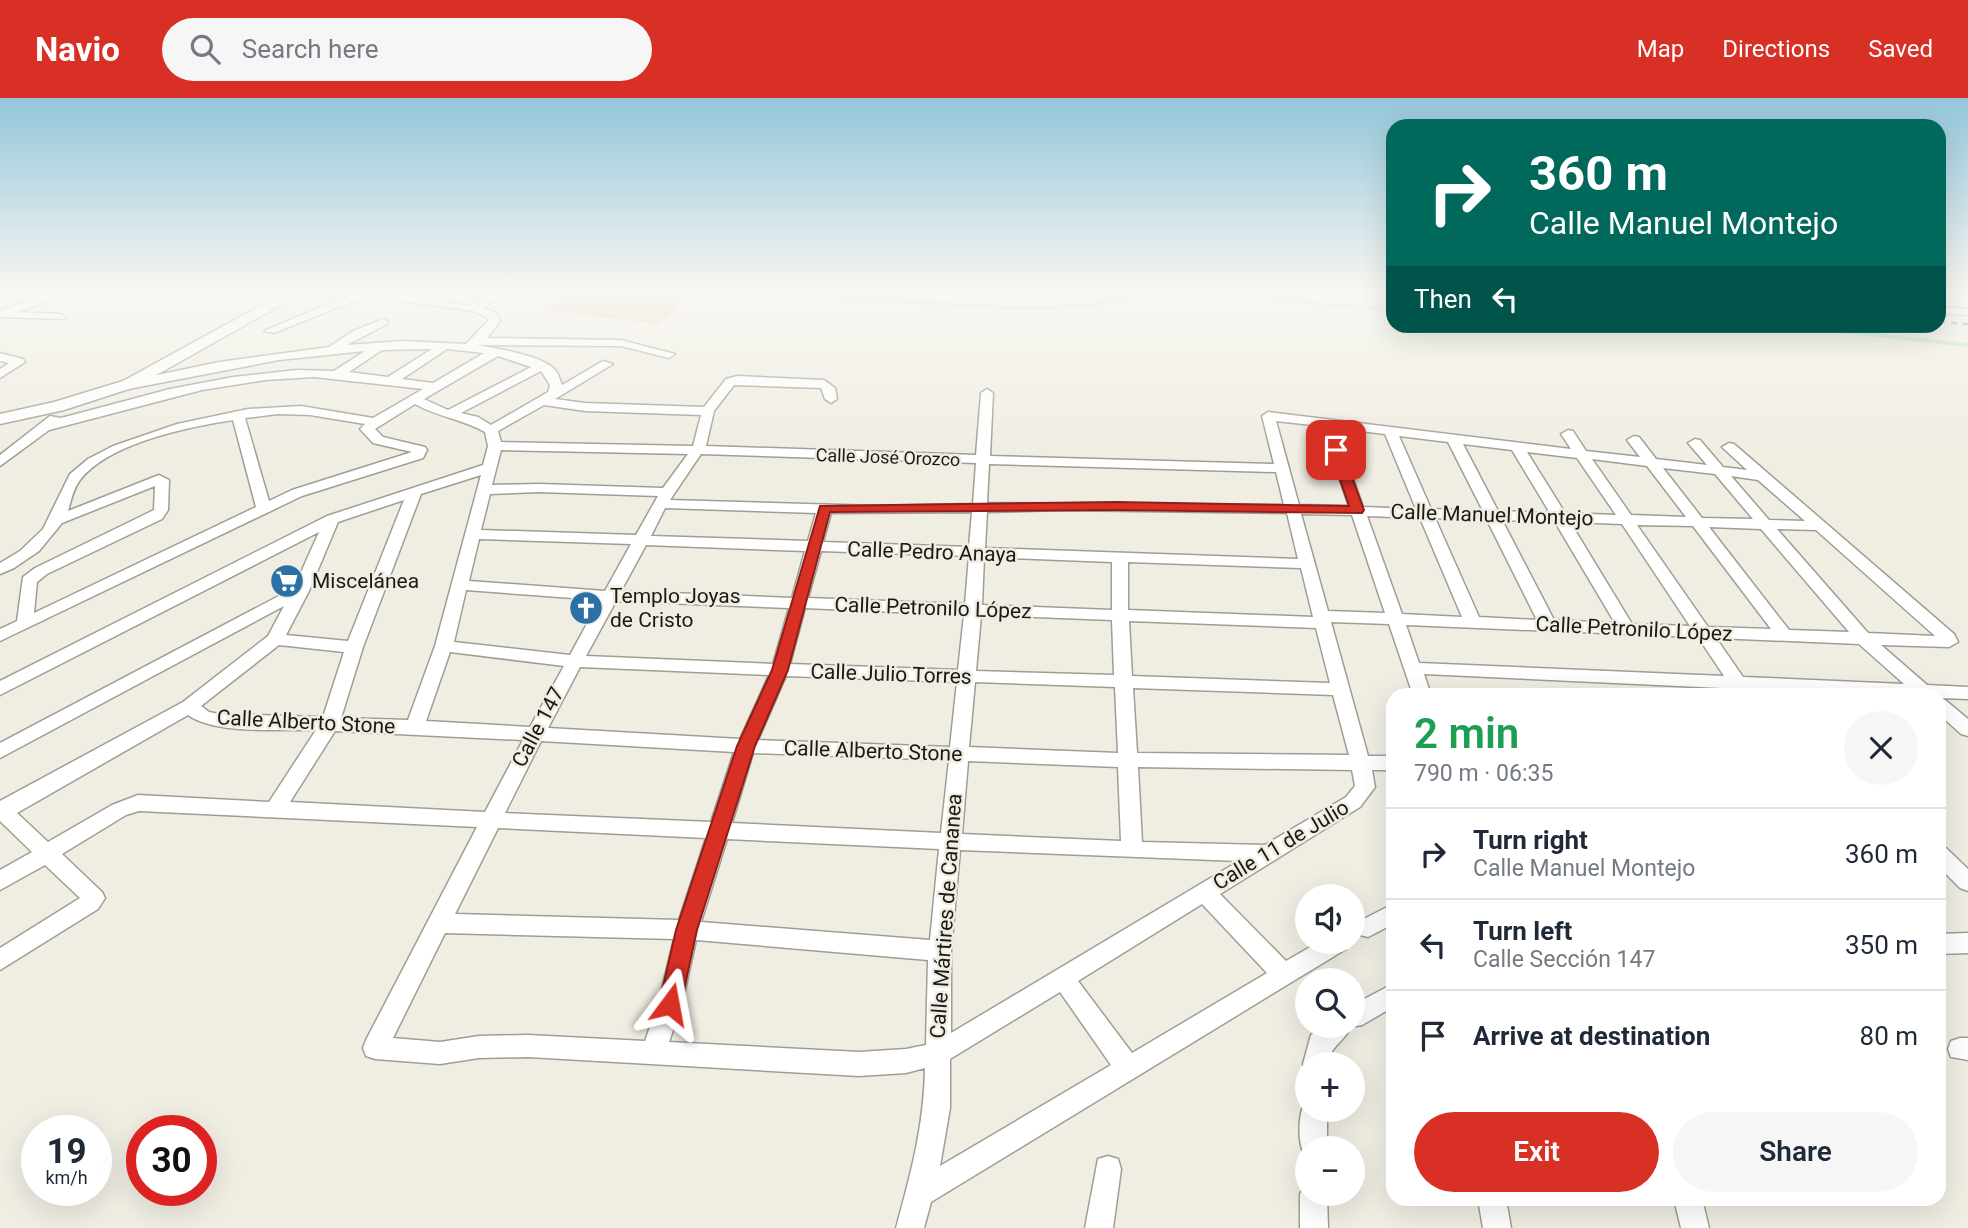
<!DOCTYPE html>
<meta charset="utf-8">
<style>
:root{--surface:#fff;--page:#f6f6f7;--text:#1f2937;--muted:#747a83;--line:#e0e1e3;--accent:#d93025}
body{margin:0;font-family:Roboto,sans-serif;background:var(--page);color:var(--text);height:100vh;display:flex;flex-direction:column;font-size:26px;white-space:nowrap}
*{box-sizing:border-box;margin:0}
p{font-size:23px;color:var(--muted)}
.icon{flex:none;width:38px;height:38px;fill:none;stroke:currentColor;stroke-width:2;stroke-linecap:round;stroke-linejoin:round}
.map{position:relative;flex:1;overflow:hidden}
.sheet{position:absolute;left:1386px;top:590px;width:560px;height:518px;display:flex;flex-direction:column;background:var(--surface);border-radius:21px;box-shadow:0 7px 28px #0002}
.sheet>*{flex:none}
.guide{position:absolute;left:1386px;top:21px;width:560px;height:214px;border-radius:21px;box-shadow:0 7px 28px #0002;background:#00695c;color:#fff;overflow:hidden}
.controls{position:absolute;left:1295px;top:786px;display:grid;gap:14px}
.controls a{display:grid;place-items:center;width:70px;height:70px;border-radius:50%;background:var(--surface);box-shadow:0 7px 28px #0002;font-size:35px}
.speed{position:absolute;left:21px;top:1017px;display:flex;gap:14px;font-size:35px;font-weight:700;text-align:center}
.speed>*{display:grid;place-content:center;width:91px;height:91px;border-radius:50%;background:var(--surface);box-shadow:0 7px 28px #0002;line-height:1}
.speed small{font-size:18px;font-weight:400}
.speed .limit{border:10px solid #d22;background:#fff;color:#111}
.pin{position:absolute;display:grid;place-items:center;width:60px;height:60px;color:#fff;margin:-30px;border-radius:14px;box-shadow:0 4px 10px #0006}
.me{position:absolute;width:77px;margin:-38px;rotate:13deg;stroke-linejoin:round;filter:drop-shadow(0 0 5px #0008)}
.turn{display:flex;align-items:center;gap:24px;height:147px;padding:0 28px;font-size:32px}
.turn .icon{width:91px;height:91px;stroke-width:2.5}
.turn b{display:block;font-size:49px;line-height:60px}
.then{display:flex;align-items:center;height:66px;padding:0 28px;background:#0003;gap:14px;font-size:26px}
.round{display:grid;place-items:center;flex:none;width:74px;height:74px;border-radius:37px;background:var(--page)}
.head{display:flex;align-items:center;justify-content:space-between;height:119px;padding:0 28px}
h1{font-size:42px;font-weight:600;line-height:52px;color:#1e9e55}
.primary-button{display:flex;gap:14px;margin-top:auto;padding:14px 28px}
.primary-button a{flex:1;height:80px;border-radius:42px;background:var(--accent);color:#fff;font-size:28px;font-weight:600;line-height:80px;text-align:center}
.primary-button a+a{background:var(--page);color:var(--text)}
ul{padding:0;list-style:none}
li{display:flex;align-items:center;gap:21px;height:91px;padding:0 28px;border-top:2px solid var(--line)}
li div{flex:1}
li b{display:block;font-size:26px}
li em{font-style:normal}
header{display:flex;align-items:center;gap:42px;box-sizing:border-box;height:98px;padding:0 35px;background:var(--accent);color:#fff}
header strong{font-size:33px}
nav{display:flex;gap:38px;margin-inline-start:auto;font-size:24px}
.search{width:490px;height:63px;background:var(--page);display:flex;align-items:center;gap:18px;box-sizing:border-box;padding:0 24px;border-radius:38px;color:var(--muted);font-size:26px}
.map>svg:first-child{display:block}
.green{fill:#f3c7bb}
.lines{fill:none;stroke-linecap:round;stroke-linejoin:round}
.canal{fill:#b6e2c5;fill-rule:evenodd}
.minor-casing{stroke:#a09e94;stroke-width:3}
.major-casing{stroke:#a09e94;stroke-width:3}
.minor{fill:#fff;fill-rule:evenodd}
.major{fill:#fff;fill-rule:evenodd}
.rail{stroke:#7a7972;stroke-width:2.5;stroke-dasharray:6 6;stroke-linecap:butt}
.route{fill:#d93025;stroke:#8d1f18;stroke-width:2}
.labels{text-anchor:middle;dominant-baseline:central;stroke-width:5;stroke-linejoin:round;paint-order:stroke}
.far-street-label{font-size:18px;fill:#1b1a16;stroke:#f0eee3}
.street-label{font-size:21px;fill:#1b1a16;stroke:#f0eee3}
.poi-label{font-size:21px;fill:#1b1a16;stroke:#f0eee3;text-anchor:start}
</style>
<header>
<strong>Navio</strong>
<div class="search"><svg class="icon" aria-label="search" viewBox="0 0 24 24"><circle cx="10" cy="10" r="6"/><path d="M15 15l6 6"/></svg>Search here</div>
<nav><a>Map</a><a>Directions</a><a>Saved</a></nav>
</header>
<div class="map">
<svg width="1968" height="1130" viewBox="0 0 1968 1130">
<rect width="100%" height="100%" fill="#f0eee3"/>
<path class="green" d="M575,195H685V196C680,211 671,217 658,226L543,212Z"/>
<g class="lines">
<g class="canal">
<path d="M792,195L1027,208L1086,205L1134,195H1148L1116,205L1086,210L1027,213L837,202Z"/>
<path d="M1216,195C1255,195 1293,201 1332,205C1353,207 1372,207 1393,211V215L1363,210H1339Z"/>
<path d="M1792,228H1813L1968,245V249L1796,230Z"/>
</g>
<g class="minor-casing">
<g id="minor">
<path d="M49,195H66L18,214L60,216L66,219L64,221L0,219V213Z"/>
<path d="M354,195H389L469,208L496,195H511L483,209L497,216L500,223L487,240L621,242L675,256L669,260L621,248L477,247C496,250 542,258 554,271C558,274 560,282 562,287L603,263L613,266L555,301L585,305L704,309L726,281L737,278L824,282L835,290L837,301L831,305L825,301L821,290L734,287L714,313L706,348L976,357L981,295L987,291L993,295L990,358L1274,366L1262,318L1268,314L1571,351L1561,336L1568,332L1573,333L1586,353L1640,359L1627,342L1634,338L1639,339L1656,361L1707,367L1688,345L1695,341L1700,342L1723,369L1747,372L1722,349L1729,345L1734,346L1954,536L1958,544L1949,549L1881,547L1927,587L1968,589V601L1939,600L1945,602L1968,621V638L1961,636L1939,616V597H1872L1424,576L1431,597H1413L1389,526L1331,524L1368,658H1393V672H1372L1375,689L1360,709L1220,796L1286,863L1319,844H1349L1346,851L931,1104L924,1130H896C911,1075 924,1028 925,970L906,975L859,978L528,959L479,960L440,966L375,961L366,958L363,950L366,942L477,729L139,713L126,717L62,756L102,794L105,800L98,811L0,872V850L80,800L45,767L0,792V772L32,754L0,723V703L183,604L268,538L284,508L0,660V645L294,490L319,434L0,597V583L327,418L483,367L488,348L485,334C462,321 438,319 415,306L375,331L383,339L425,349L427,352L423,360L302,398L0,543V531L17,523L23,479L35,470L154,412L155,388L62,425L39,453L14,470L0,476V465L20,453L43,431L70,376L88,361L113,348L177,326L248,311L301,308L373,320L423,291L314,279L265,282L202,292L49,332L0,368V357L50,318L61,320L170,291L233,279L297,272L334,273L365,253L279,262L123,292L117,288L119,285L219,264L329,249L353,233L383,221L387,222V226L347,247L402,243L466,246L488,223V220L474,213L366,198L274,235L264,233ZM432,251L388,279L349,274L382,252ZM447,251L484,255L433,285L402,281ZM498,258L531,269L448,312L424,301ZM541,273L550,287L548,294L491,327L478,319L461,315ZM544,307L585,313L701,317L693,348L501,344L498,333ZM278,316L310,317L365,326L360,331L373,345L412,354L292,392L269,403L245,320ZM233,322L256,409L34,515L37,484L47,476L162,421L168,412L169,382L159,377L68,413C71,403 73,391 80,382C109,345 188,329 233,322ZM1276,323L1321,328L1349,408L1299,407ZM1335,330L1385,336L1416,411L1363,409ZM1399,338L1448,344L1483,413L1431,411ZM1463,346L1512,352L1550,415L1498,413ZM501,352L688,356L663,390L539,386L492,387ZM1527,354L1577,360L1616,417L1565,415ZM701,356L976,365L973,406L878,408L670,402ZM1592,361L1647,368L1686,419L1631,417ZM989,366L1276,374L1284,407L987,405ZM1663,370L1715,376L1753,421L1702,420ZM481,377L435,548L408,622L341,620L363,549L421,396ZM1731,378L1758,382L1805,423L1769,422ZM539,394L658,398L636,437L481,432L490,396ZM404,402L348,543L286,537L309,493L338,424ZM665,410L816,415L808,443L651,438ZM1061,412L1287,415L1298,461L985,450L987,414ZM972,414L969,449L823,444L831,415ZM1301,416L1352,417L1385,515L1328,513ZM1367,418L1420,420L1462,519L1402,516ZM1435,420L1487,422L1537,522L1479,519ZM1502,422L1555,424L1615,525L1554,522ZM1570,424L1622,426L1690,528L1632,526ZM1637,427L1693,428L1771,531L1708,529ZM1709,429L1761,431L1849,534L1789,532ZM1777,431L1816,432L1935,538L1868,535ZM479,441L631,446L605,493L469,483ZM646,447L805,453L792,500L621,493ZM821,453L969,458L965,506L808,500ZM984,459L1112,464V512L982,507ZM1128,464L1301,470L1313,519L1128,512ZM466,492L600,502L570,557L454,544ZM616,503L789,510L773,566L586,558ZM805,510L964,517L958,572L790,566ZM981,517L1112,522L1114,577L976,573ZM1129,523L1316,530L1330,585L1132,578ZM1406,527L1698,539L1724,578L1419,565ZM1716,540L1859,546L1904,586L1743,579ZM279,547L344,554L323,619L219,616L209,614L201,608ZM450,554L564,568L530,629L426,623ZM580,569L769,577L740,641L548,630ZM786,578L957,584L950,649L758,642ZM975,584L1115,589L1118,655L969,649ZM1133,590L1333,597L1349,657L1137,655ZM188,617C216,637 282,631 316,632L269,704L138,697L112,707L48,744L17,715ZM335,633L523,642L485,714L290,704ZM541,643L734,654L711,724L505,715ZM753,655L949,662L941,735L732,725ZM968,663L1118,669L1121,743L962,736ZM1138,669L1352,672L1355,688L1346,699L1265,747L1142,744ZM498,730L706,740L679,822L455,816ZM727,741L939,751L930,842L701,824ZM960,752L1239,763L951,935V853ZM1202,806L1267,875L1132,955L1078,883ZM445,835L674,841L658,906L645,943L528,937L479,938L440,944L393,940ZM696,842L928,862L926,947L906,951L859,954L669,944L682,906ZM1060,894L1111,967L940,1068L950,1010V961Z"/>
<path d="M1939,209L1968,211V217L1939,215Z"/>
<path d="M0,255L23,261L25,264L0,280V271L9,265L0,263Z"/>
<path d="M1939,748L1946,750L1968,771V793L1960,790L1939,769Z"/>
<path d="M1393,806V826L1368,839L1360,837L1357,830L1360,823Z"/>
<path d="M1968,835V855L1939,856V836Z"/>
<path d="M1387,889L1393,892V909L1362,927L1351,929C1343,945 1332,946 1327,966H1307L1306,974L1303,966L1311,937L1322,928H1353V907Z"/>
<path d="M1960,940H1968V962L1951,959L1948,951L1951,943Z"/>
<path d="M1307,1002V1012H1327V1050H1307V1060C1297,1050 1297,1013 1307,1002Z"/>
<path d="M1108,1058L1118,1061L1121,1071L1113,1130H1085L1098,1061Z"/>
<path d="M1307,1085V1096H1327L1328,1130H1300V1096Z"/>
<path d="M1478,1101H1506L1511,1130H1483Z"/>
<path d="M1674,1101H1702L1709,1130H1681Z"/>
</g>
</g>
<g class="major-casing">
<path id="major" d="M284,195H302L135,289L64,312L0,326V316L54,304L123,283Z"/>
</g>
<use href="#minor" class="minor"/>
<use href="#major" class="major"/>
<path class="rail" d="M1939,224L1968,226"/>
</g>
<linearGradient id="sky" x2="0" y2="1"><stop stop-color="#94c6da"/><stop offset="0.55" stop-color="#f8f7f2"/><stop offset="1" stop-color="#f8f7f2" stop-opacity="0"/></linearGradient>
<rect width="1968" height="354" fill="url(#sky)"/>
<path class="route" d="M1336,349L1342,352L1364,412L1362,415L1116,412L830,414L788,572L755,648L697,832L681,906L678,912L670,915L662,912L659,906L676,832L737,648L772,572L820,408L1116,404L1349,408L1330,352Z"/>
<defs>
<g id="supermarket-disc" transform="scale(1.75)"><circle r="9.5" fill="#2b71a5" stroke="#f0eee3"/><path d="M-6-5.5h2.5l.6 2H6L4.5 2H-2.5L-4.4-4H-6ZM-1.5 3.2a1.3 1.3 0 1 0 .1 0ZM3 3.2a1.3 1.3 0 1 0 .1 0Z" fill="#fff"/></g>
<g id="church-disc" transform="scale(1.75)"><circle r="9.5" fill="#2b71a5" stroke="#f0eee3"/><path d="M-1.2-6h2.4v3.5h3.3v2.4h-3.3V6h-2.4V-.1h-3.3v-2.4h3.3Z" fill="#fff"/></g>
</defs>
<g fill-rule="evenodd">
<use href="#supermarket-disc" x="287" y="483"/>
<use href="#church-disc" x="586" y="510"/>
</g>
<g class="labels">
<g class="far-street-label">
<text transform="translate(888 359) rotate(2)">Calle José Orozco</text>
</g>
<g class="street-label">
<text transform="translate(1492 417) rotate(2)">Calle Manuel Montejo</text>
<text transform="translate(932 454) rotate(2)">Calle Pedro Anaya</text>
<text transform="translate(933 510) rotate(2)">Calle Petronilo López</text>
<text transform="translate(1634 531) rotate(3)">Calle Petronilo López</text>
<text transform="translate(891 576) rotate(2)">Calle Julio Torres</text>
<text transform="translate(306 624) rotate(3)">Calle Alberto Stone</text>
<text transform="translate(538 629) rotate(-62)">Calle 147</text>
<text transform="translate(873 653) rotate(2)">Calle Alberto Stone</text>
<text transform="translate(1281 747) rotate(-31)">Calle 11 de Julio</text>
<text transform="translate(946 818) rotate(-86)">Calle Mártires de Cananea</text>
</g>
<g class="poi-label">
<text x="312" y="483">Miscelánea</text>
<text x="610" y="498">Templo Joyas<tspan x="610" dy="24">de Cristo</tspan></text>
</g>
</g>
</svg>
<div class="controls">
<a><svg class="icon" aria-label="sound" viewBox="0 0 24 24"><path d="M4 9h4l5-4v14l-5-4H4zM17 9q2 3 0 6"/></svg></a>
<a><svg class="icon" aria-label="search" viewBox="0 0 24 24"><circle cx="10" cy="10" r="6"/><path d="M15 15l6 6"/></svg></a>
<a>+</a>
<a>−</a>
</div>
<div class="speed"><div>19<small>km/h</small></div><div class="limit">30</div></div>
<div class="pin" style="left:1336px;top:352px;background:#d93025"><svg class="icon" aria-label="arrive" viewBox="0 0 24 24"><path d="M6 21V4h12l-3 4 3 4H6"/></svg></div>
<svg class="me" style="left:670px;top:906px" viewBox="-20 -20 40 40"><path d="M0-17L14 15 0 8-14 15z" fill="#d93025" stroke="#fff" stroke-width="4"/></svg>
<div class="guide">
<div class="turn"><svg class="icon" aria-label="right" viewBox="0 0 24 24"><path d="M7 20v-9h11M14 6l5 5-5 5"/></svg><div><b>360 m</b>Calle Manuel Montejo</div></div>
<div class="then">Then<svg class="icon" aria-label="left" viewBox="0 0 24 24"><path d="M17 20v-9H6M10 6l-5 5 5 5"/></svg></div>
</div>
<section class="sheet">
<div class="head"><div><h1>2 min</h1><p>790 m · 06:35</p></div><a class="round"><svg class="icon" aria-label="close" viewBox="0 0 24 24"><path d="M6 6l12 12M18 6L6 18"/></svg></a></div>
<ul>
<li><svg class="icon" aria-label="right" viewBox="0 0 24 24"><path d="M7 20v-9h11M14 6l5 5-5 5"/></svg><div><b>Turn right</b><p>Calle Manuel Montejo</p></div><em>360 m</em></li>
<li><svg class="icon" aria-label="left" viewBox="0 0 24 24"><path d="M17 20v-9H6M10 6l-5 5 5 5"/></svg><div><b>Turn left</b><p>Calle Sección 147</p></div><em>350 m</em></li>
<li><svg class="icon" aria-label="arrive" viewBox="0 0 24 24"><path d="M6 21V4h12l-3 4 3 4H6"/></svg><div><b>Arrive at destination</b></div><em>80 m</em></li>
</ul>
<div class="primary-button"><a>Exit</a><a>Share</a></div>
</section>
</div>
